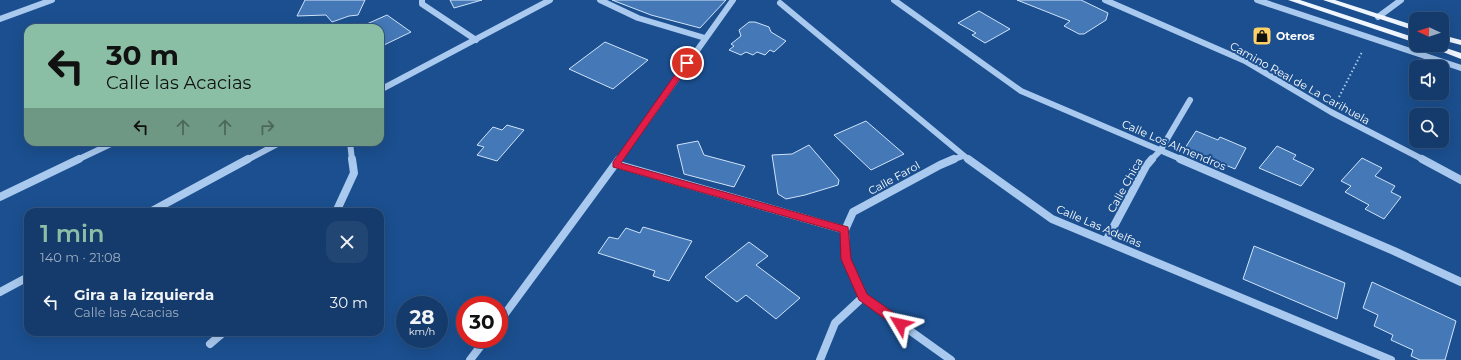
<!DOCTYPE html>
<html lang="es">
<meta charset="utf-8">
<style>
:root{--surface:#143b6b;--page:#214673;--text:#f1f3f6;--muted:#9dadc1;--line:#33557e;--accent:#8abfa5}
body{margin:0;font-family:Montserrat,sans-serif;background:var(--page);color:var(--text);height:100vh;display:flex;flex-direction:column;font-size:15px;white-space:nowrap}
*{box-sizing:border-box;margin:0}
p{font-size:13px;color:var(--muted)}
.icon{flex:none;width:22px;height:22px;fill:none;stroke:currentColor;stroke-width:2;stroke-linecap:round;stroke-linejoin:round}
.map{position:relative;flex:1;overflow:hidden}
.details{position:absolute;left:24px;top:208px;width:360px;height:128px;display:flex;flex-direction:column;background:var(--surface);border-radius:12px;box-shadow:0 4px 16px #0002,0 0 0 1px var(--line)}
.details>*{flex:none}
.guide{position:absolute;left:24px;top:24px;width:360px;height:122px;border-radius:12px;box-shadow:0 4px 16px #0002,0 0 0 1px var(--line);background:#8abfa5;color:#111;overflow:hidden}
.needle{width:26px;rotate:273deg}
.fabs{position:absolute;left:1409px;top:12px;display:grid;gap:8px}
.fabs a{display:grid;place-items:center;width:40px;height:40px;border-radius:8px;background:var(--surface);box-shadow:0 4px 16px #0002,0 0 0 1px var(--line);font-size:20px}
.speed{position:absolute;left:396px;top:296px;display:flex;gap:8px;font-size:20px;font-weight:700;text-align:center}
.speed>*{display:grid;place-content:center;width:52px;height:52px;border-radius:50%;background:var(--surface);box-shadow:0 4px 16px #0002,0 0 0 1px var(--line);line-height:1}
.speed small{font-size:10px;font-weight:400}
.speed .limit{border:6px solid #d22;background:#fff;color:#111}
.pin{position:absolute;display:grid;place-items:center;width:34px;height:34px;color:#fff;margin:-17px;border:2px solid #fff;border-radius:50%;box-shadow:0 1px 4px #0007}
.me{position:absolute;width:44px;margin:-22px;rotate:306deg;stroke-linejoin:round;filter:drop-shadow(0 0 3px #0008)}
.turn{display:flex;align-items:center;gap:14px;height:84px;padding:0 16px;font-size:18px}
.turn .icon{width:52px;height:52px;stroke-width:2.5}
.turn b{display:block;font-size:28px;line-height:34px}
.lanes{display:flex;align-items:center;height:38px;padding:0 16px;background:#0003;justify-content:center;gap:20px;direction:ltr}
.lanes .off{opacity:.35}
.round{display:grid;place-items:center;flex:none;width:42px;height:42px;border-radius:12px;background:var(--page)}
.head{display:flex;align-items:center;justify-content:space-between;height:68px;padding:0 16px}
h1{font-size:24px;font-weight:600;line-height:30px;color:var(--accent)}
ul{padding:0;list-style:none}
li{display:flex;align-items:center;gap:12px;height:52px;padding:0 16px}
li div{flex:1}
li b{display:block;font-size:15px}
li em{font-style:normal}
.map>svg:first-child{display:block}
.building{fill:#4478b7;stroke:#cfe3fa}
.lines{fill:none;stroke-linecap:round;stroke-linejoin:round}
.path{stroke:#a9c9ee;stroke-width:2;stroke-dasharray:1.5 2.5;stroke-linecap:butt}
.minor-far1{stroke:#a9c9ee;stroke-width:6}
.minor{stroke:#a9c9ee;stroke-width:8}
.major{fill:#f0f6ff;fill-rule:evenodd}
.route{fill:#e11d48;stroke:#92132f}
.labels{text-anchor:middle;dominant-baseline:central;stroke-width:4;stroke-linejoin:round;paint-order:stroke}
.poi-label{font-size:11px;font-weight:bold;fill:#fff;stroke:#1b4f8f;text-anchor:start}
.street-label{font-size:11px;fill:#fff;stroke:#1b4f8f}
</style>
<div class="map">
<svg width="1461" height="360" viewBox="0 0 1461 360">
<rect width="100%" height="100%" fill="#1b4f8f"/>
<g class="building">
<path d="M305,0H365L358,15L349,16L332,22L326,15L297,16Z"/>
<path d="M450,0H482L454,8Z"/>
<path d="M612,0H726L700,28L651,15Z"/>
<path d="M1017,0H1081L1108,13L1106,20L1084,34H1079L1064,26L1070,21Z"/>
<path d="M979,11L1010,29L985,43L972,35L976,33L958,23Z"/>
<path d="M387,15L411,32L384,45L380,42V28L360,27Z"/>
<path d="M749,22H755L769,27L771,32L786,41L774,52L770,50L765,55L757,52L753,55L746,52L741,55L729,50L734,46L731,44L741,36L739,30Z"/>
<path d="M605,42L648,60L613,89L569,69Z"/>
<path d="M866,121L904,154L871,170L834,135Z"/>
<path d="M507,125L524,130L497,161L477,155L484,147L477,145L493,127L502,130Z"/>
<path d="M1196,131L1218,140L1220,137L1246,148L1235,169L1185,148Z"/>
<path d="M698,141L704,155L745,166L734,187L684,174L677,145Z"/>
<path d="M809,145L839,180L838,185L805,195L786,199L778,194L772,155L792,154Z"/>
<path d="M1277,146L1296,155L1293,159L1314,169L1301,186L1259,168Z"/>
<path d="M1362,158L1382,168L1375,176L1395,186L1391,192L1401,197L1384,219L1365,209L1369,205L1345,192L1351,186L1341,181Z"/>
<path d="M643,227L692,241L669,281L653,276L655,271L598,253L609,237L618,239L626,228L640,233Z"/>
<path d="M749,242L768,256L756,265L800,298L776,319L746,295L737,302L705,277Z"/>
<path d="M1254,246L1345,283L1337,319L1243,279Z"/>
<path d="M1372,282L1456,321L1445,360H1420L1411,356L1413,350L1391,340L1393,335L1374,326L1378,315L1363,308Z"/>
</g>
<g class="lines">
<path class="path" d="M1339,97L1362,52"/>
<g class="minor-far1">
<path d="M422,0V4L476,40"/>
<path d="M600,0L638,18L705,38"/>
<path d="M894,0L1021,91L1183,160"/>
<path d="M1105,0L1245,61L1331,112L1424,160"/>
<path d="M1257,0L1461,68"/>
<path d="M780,3L969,160"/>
<path d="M1378,17L1401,0"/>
<path d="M0,19L52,0"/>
<path d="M380,90L550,0"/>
<path d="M350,142L352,160"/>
<path d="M77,160L115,142"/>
<path d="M247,160L281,142"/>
<path d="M619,160L733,0"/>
<path d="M952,160L963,156"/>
<path d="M1151,160L1160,151L1190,100"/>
</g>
<g class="minor">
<path d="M968,159L1052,219L1391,360"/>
<path d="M1180,159L1394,251L1461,282"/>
<path d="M1422,159L1461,180"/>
<path d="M616,164L845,230L846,259L863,297L951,360"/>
<path d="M0,197L79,159"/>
<path d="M150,212L248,159"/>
<path d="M336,212L354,173L352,159"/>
<path d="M845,230L853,212L940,165L954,159"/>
<path d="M1106,241L1146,166L1152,159"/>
<path d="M0,292L28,277"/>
<path d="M499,322L619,159"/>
<path d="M210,344L224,332"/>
<path d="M470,360L486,339"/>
<path d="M820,360L835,323L863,297"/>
</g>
<g class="major">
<path d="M1288,0H1300L1416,38V43Z"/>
<path d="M1323,0H1335L1416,26V31Z"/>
<path d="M1442,35L1461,40V45L1442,40Z"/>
<path d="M1425,45H1437L1461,53V59Z"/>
</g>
</g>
<path class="route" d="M684,62L691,63L621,163L848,227L851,259L867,294L904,320L906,324L904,327H896L859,300L841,259L840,232L613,167V162Z"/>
<defs>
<g id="shop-square" transform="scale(1)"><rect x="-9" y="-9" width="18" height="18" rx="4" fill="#ffd166" stroke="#1b4f8f"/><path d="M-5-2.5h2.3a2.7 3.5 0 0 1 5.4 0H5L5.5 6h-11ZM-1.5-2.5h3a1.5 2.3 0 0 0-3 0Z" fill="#111"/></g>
</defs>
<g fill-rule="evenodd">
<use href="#shop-square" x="1262" y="36"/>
</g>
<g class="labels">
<g class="poi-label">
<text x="1276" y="36">Oteros</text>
</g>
<g class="street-label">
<text transform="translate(1300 83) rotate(29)">Camino Real de La Carihuela</text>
<text transform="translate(1174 145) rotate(23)">Calle Los Almendros</text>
<text transform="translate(894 178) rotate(-29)">Calle Farol</text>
<text transform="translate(1125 185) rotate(-61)">Calle Chica</text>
<text transform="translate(1099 226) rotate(23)">Calle Las Adelfas</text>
</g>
</g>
</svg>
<div class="fabs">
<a><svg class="needle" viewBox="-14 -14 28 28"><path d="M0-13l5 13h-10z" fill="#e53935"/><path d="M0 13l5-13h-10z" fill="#9dadc1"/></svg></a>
<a><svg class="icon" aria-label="sound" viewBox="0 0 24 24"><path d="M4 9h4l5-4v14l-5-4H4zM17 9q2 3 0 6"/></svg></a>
<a><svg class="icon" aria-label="search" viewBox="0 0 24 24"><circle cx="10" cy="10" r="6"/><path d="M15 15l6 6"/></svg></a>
</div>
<div class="speed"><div>28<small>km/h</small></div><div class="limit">30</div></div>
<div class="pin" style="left:687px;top:63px;background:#d93025"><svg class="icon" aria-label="arrive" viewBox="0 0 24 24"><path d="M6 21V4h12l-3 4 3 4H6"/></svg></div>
<svg class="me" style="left:900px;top:324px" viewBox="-20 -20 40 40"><path d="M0-17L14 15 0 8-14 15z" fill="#e11d48" stroke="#fff" stroke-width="4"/></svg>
<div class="guide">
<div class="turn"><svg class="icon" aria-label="left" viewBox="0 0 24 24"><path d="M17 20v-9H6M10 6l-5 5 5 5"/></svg><div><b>30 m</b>Calle las Acacias</div></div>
<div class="lanes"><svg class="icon" aria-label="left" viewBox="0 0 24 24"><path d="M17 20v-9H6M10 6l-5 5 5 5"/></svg><svg class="icon off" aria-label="ahead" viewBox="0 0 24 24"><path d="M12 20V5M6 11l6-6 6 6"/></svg><svg class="icon off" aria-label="ahead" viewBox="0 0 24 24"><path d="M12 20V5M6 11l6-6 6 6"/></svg><svg class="icon off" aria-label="right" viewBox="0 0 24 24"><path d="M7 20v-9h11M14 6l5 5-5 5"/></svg></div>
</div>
<section class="details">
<div class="head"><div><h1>1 min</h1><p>140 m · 21:08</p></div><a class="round"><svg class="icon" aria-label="close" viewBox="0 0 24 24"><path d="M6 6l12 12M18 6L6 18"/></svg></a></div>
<ul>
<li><svg class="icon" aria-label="left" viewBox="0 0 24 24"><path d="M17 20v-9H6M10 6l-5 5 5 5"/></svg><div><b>Gira a la izquierda</b><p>Calle las Acacias</p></div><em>30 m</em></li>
</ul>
</section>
</div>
